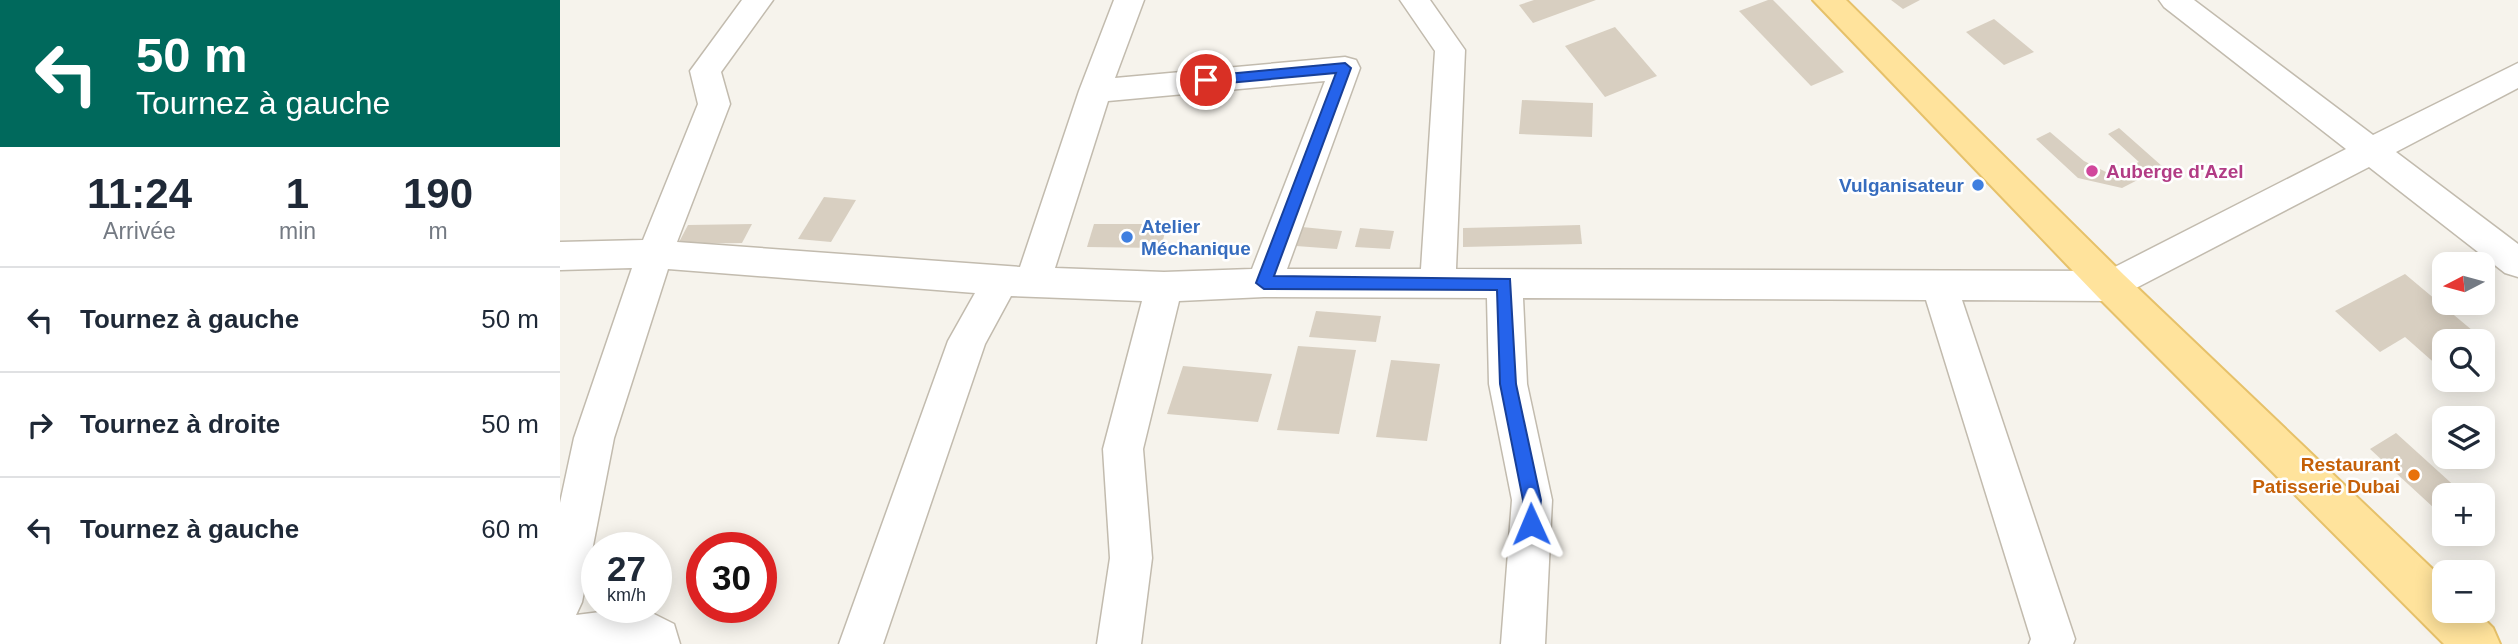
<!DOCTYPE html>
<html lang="fr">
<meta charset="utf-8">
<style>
:root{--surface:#fff;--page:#f6f6f7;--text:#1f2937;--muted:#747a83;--line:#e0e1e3}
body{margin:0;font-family:Helvetica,sans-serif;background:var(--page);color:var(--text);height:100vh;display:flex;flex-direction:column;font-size:26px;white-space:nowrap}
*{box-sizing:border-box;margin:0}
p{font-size:23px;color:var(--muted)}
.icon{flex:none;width:38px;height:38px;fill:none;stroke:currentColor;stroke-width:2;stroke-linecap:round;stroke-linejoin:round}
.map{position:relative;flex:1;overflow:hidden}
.details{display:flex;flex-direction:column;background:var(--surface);width:560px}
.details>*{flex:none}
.top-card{background:#00695c;color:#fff;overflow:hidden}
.needle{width:46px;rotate:264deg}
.fabs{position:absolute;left:1872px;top:252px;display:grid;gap:14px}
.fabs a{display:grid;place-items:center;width:63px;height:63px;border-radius:14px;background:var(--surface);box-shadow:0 4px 18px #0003;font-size:35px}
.speed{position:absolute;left:21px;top:532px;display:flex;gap:14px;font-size:35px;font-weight:700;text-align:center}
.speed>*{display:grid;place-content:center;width:91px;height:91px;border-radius:50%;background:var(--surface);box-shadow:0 4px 18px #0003;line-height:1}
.speed small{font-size:18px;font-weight:400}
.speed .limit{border:10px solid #d22;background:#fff;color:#111}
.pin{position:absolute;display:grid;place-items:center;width:60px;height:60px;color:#fff;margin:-30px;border:4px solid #fff;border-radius:50%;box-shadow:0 2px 7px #0007}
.me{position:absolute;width:77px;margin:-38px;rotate:359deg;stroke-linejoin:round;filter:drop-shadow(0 0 5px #0008)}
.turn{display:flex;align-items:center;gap:24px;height:147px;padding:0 21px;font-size:32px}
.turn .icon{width:91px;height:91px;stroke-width:2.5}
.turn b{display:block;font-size:49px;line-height:60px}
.eta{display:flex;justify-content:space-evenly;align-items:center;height:119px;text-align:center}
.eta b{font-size:42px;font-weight:700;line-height:49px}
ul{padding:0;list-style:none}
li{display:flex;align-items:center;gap:21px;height:105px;padding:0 21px;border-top:2px solid var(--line)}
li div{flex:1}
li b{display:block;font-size:26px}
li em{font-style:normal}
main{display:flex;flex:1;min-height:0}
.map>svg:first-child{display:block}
.building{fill:#d8cfc1}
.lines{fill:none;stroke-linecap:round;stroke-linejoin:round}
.minor-casing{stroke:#c2bbae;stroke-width:3}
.primary-casing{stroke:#e6c16a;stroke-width:4}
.minor{fill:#fff;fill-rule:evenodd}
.primary{fill:#ffe39c;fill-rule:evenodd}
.route{fill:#2563eb;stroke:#184099;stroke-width:2}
.hotel-dot{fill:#d1479c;stroke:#fff;stroke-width:2.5}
.shop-dot{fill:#3f7fe0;stroke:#fff;stroke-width:2.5}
.food-dot{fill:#e8710a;stroke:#fff;stroke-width:2.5}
.labels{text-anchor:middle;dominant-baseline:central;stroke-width:5;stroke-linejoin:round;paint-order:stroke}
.hotel-label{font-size:19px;font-weight:bold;fill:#b23c85;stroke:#fff;text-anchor:start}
.shop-label{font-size:19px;font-weight:bold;fill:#366cbe;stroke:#fff;text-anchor:end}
.food-label{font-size:19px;font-weight:bold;fill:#c56008;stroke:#fff;text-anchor:end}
</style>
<main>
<section class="details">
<div class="top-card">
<div class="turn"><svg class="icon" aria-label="left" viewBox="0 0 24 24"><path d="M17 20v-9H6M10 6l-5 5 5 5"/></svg><div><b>50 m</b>Tournez à gauche</div></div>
</div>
<div class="eta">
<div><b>11:24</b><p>Arrivée</p></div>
<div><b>1</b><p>min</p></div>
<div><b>190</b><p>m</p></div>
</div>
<ul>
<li><svg class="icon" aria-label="left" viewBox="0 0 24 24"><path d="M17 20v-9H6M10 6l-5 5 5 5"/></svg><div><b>Tournez à gauche</b></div><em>50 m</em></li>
<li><svg class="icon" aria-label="right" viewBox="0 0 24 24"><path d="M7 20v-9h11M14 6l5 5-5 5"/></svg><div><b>Tournez à droite</b></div><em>50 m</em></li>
<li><svg class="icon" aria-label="left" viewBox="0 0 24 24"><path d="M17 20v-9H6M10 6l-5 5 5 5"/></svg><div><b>Tournez à gauche</b></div><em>60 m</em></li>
</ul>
</section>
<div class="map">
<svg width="1958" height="644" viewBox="0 0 1958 644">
<rect width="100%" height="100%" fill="#f6f3ec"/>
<g class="building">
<path d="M974,0H1036L973,23L959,5Z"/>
<path d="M1208,0H1213L1284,72L1251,86L1179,11Z"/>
<path d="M1331,0H1360L1343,9Z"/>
<path d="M1434,19L1474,52L1444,65L1406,32Z"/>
<path d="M1055,27L1097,76L1045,97L1005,46Z"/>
<path d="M962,100L1033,103L1032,137L959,134Z"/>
<path d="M1559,128L1603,167L1562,188L1518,178L1476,139L1490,132L1524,161L1550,174L1579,162L1548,134Z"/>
<path d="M264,197L296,200L271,242L238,239Z"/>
<path d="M192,224L182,243L118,244L128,225Z"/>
<path d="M534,224H607L601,248L527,247Z"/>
<path d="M1020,225L1022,244L903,247V228Z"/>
<path d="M742,227L782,231L777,249L736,246Z"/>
<path d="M800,228L834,231L830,249L795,247Z"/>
<path d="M1845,274L1925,341H1885V363L1879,367L1845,337L1820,352L1775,311Z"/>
<path d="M756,311L821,316L816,342L749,337Z"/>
<path d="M738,346L796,350L779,434L717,430Z"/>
<path d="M831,360L880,364L867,441L816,437Z"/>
<path d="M623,366L712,374L698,422L607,414Z"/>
<path d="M1836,433L1900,491L1893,495H1885V501L1874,508L1810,449Z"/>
</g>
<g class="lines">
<g class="minor-casing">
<path id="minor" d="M182,0H213L161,72L170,104L117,242L460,267L519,91L554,0H584L555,78L785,57L796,60L800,68L727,269H861L875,51L840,0H870L905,50L896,269L1547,271L1786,149L1604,7L1599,0H1634L1813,135L1958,63V88L1836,152L1958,244V277L1945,273L1809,167L1551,301L1402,300L1515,639L1513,644H1469L1471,639L1366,300L963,298L967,384L992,500L985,644H941L952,500L929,384L927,298L704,297L619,301L583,449L592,558L581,644H537L550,558L543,449L582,301L451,296L425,344L323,644H279L388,341L415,293L108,269L54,438L22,602L16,615L80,607L114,624L120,644H0V503L14,438L72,268L0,270V242L83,240L138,104L130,71ZM765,81L692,269L604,272L495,268L548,101Z"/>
</g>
<g class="primary-casing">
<path id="primary" d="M1253,0H1286L1564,275L1885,581V611H1916L1933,628L1940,644H1884L1538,297Z"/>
</g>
<use href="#minor" class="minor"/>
<use href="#primary" class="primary"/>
</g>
<path class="route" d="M785,63L791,68L714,276L950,279L956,384L981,500L977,530L971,532L964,530L962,524L963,500L940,384L937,290L704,289L696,283L776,73L646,85L639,80L646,76Z"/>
<circle class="hotel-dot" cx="1532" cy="171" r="7"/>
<g class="shop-dot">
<circle cx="1418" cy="185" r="7"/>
<circle cx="567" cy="237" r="7"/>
</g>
<circle class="food-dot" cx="1854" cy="475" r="7"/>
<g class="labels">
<g class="hotel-label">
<text x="1546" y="171">Auberge d'Azel</text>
</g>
<g class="shop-label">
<text x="1404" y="185">Vulganisateur</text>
<text x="581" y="226" text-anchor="start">Atelier<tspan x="581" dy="22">Méchanique</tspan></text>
</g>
<g class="food-label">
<text x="1840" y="464">Restaurant<tspan x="1840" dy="22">Patisserie Dubai</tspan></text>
</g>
</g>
</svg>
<div class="fabs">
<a><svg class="needle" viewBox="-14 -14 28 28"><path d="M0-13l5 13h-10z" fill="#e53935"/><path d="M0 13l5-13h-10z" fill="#747a83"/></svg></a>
<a><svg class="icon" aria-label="search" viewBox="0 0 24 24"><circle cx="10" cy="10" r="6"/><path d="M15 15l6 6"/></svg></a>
<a><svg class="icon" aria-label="layers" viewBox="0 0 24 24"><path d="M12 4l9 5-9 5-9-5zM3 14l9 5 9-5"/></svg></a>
<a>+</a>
<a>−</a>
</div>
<div class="speed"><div>27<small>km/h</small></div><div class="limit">30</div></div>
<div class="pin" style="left:646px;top:80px;background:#d93025"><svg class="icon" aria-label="arrive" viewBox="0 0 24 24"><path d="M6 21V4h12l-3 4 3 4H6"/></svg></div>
<svg class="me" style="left:971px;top:524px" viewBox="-20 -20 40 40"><path d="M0-17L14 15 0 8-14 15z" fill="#2563eb" stroke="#fff" stroke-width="4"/></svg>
</div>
</main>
